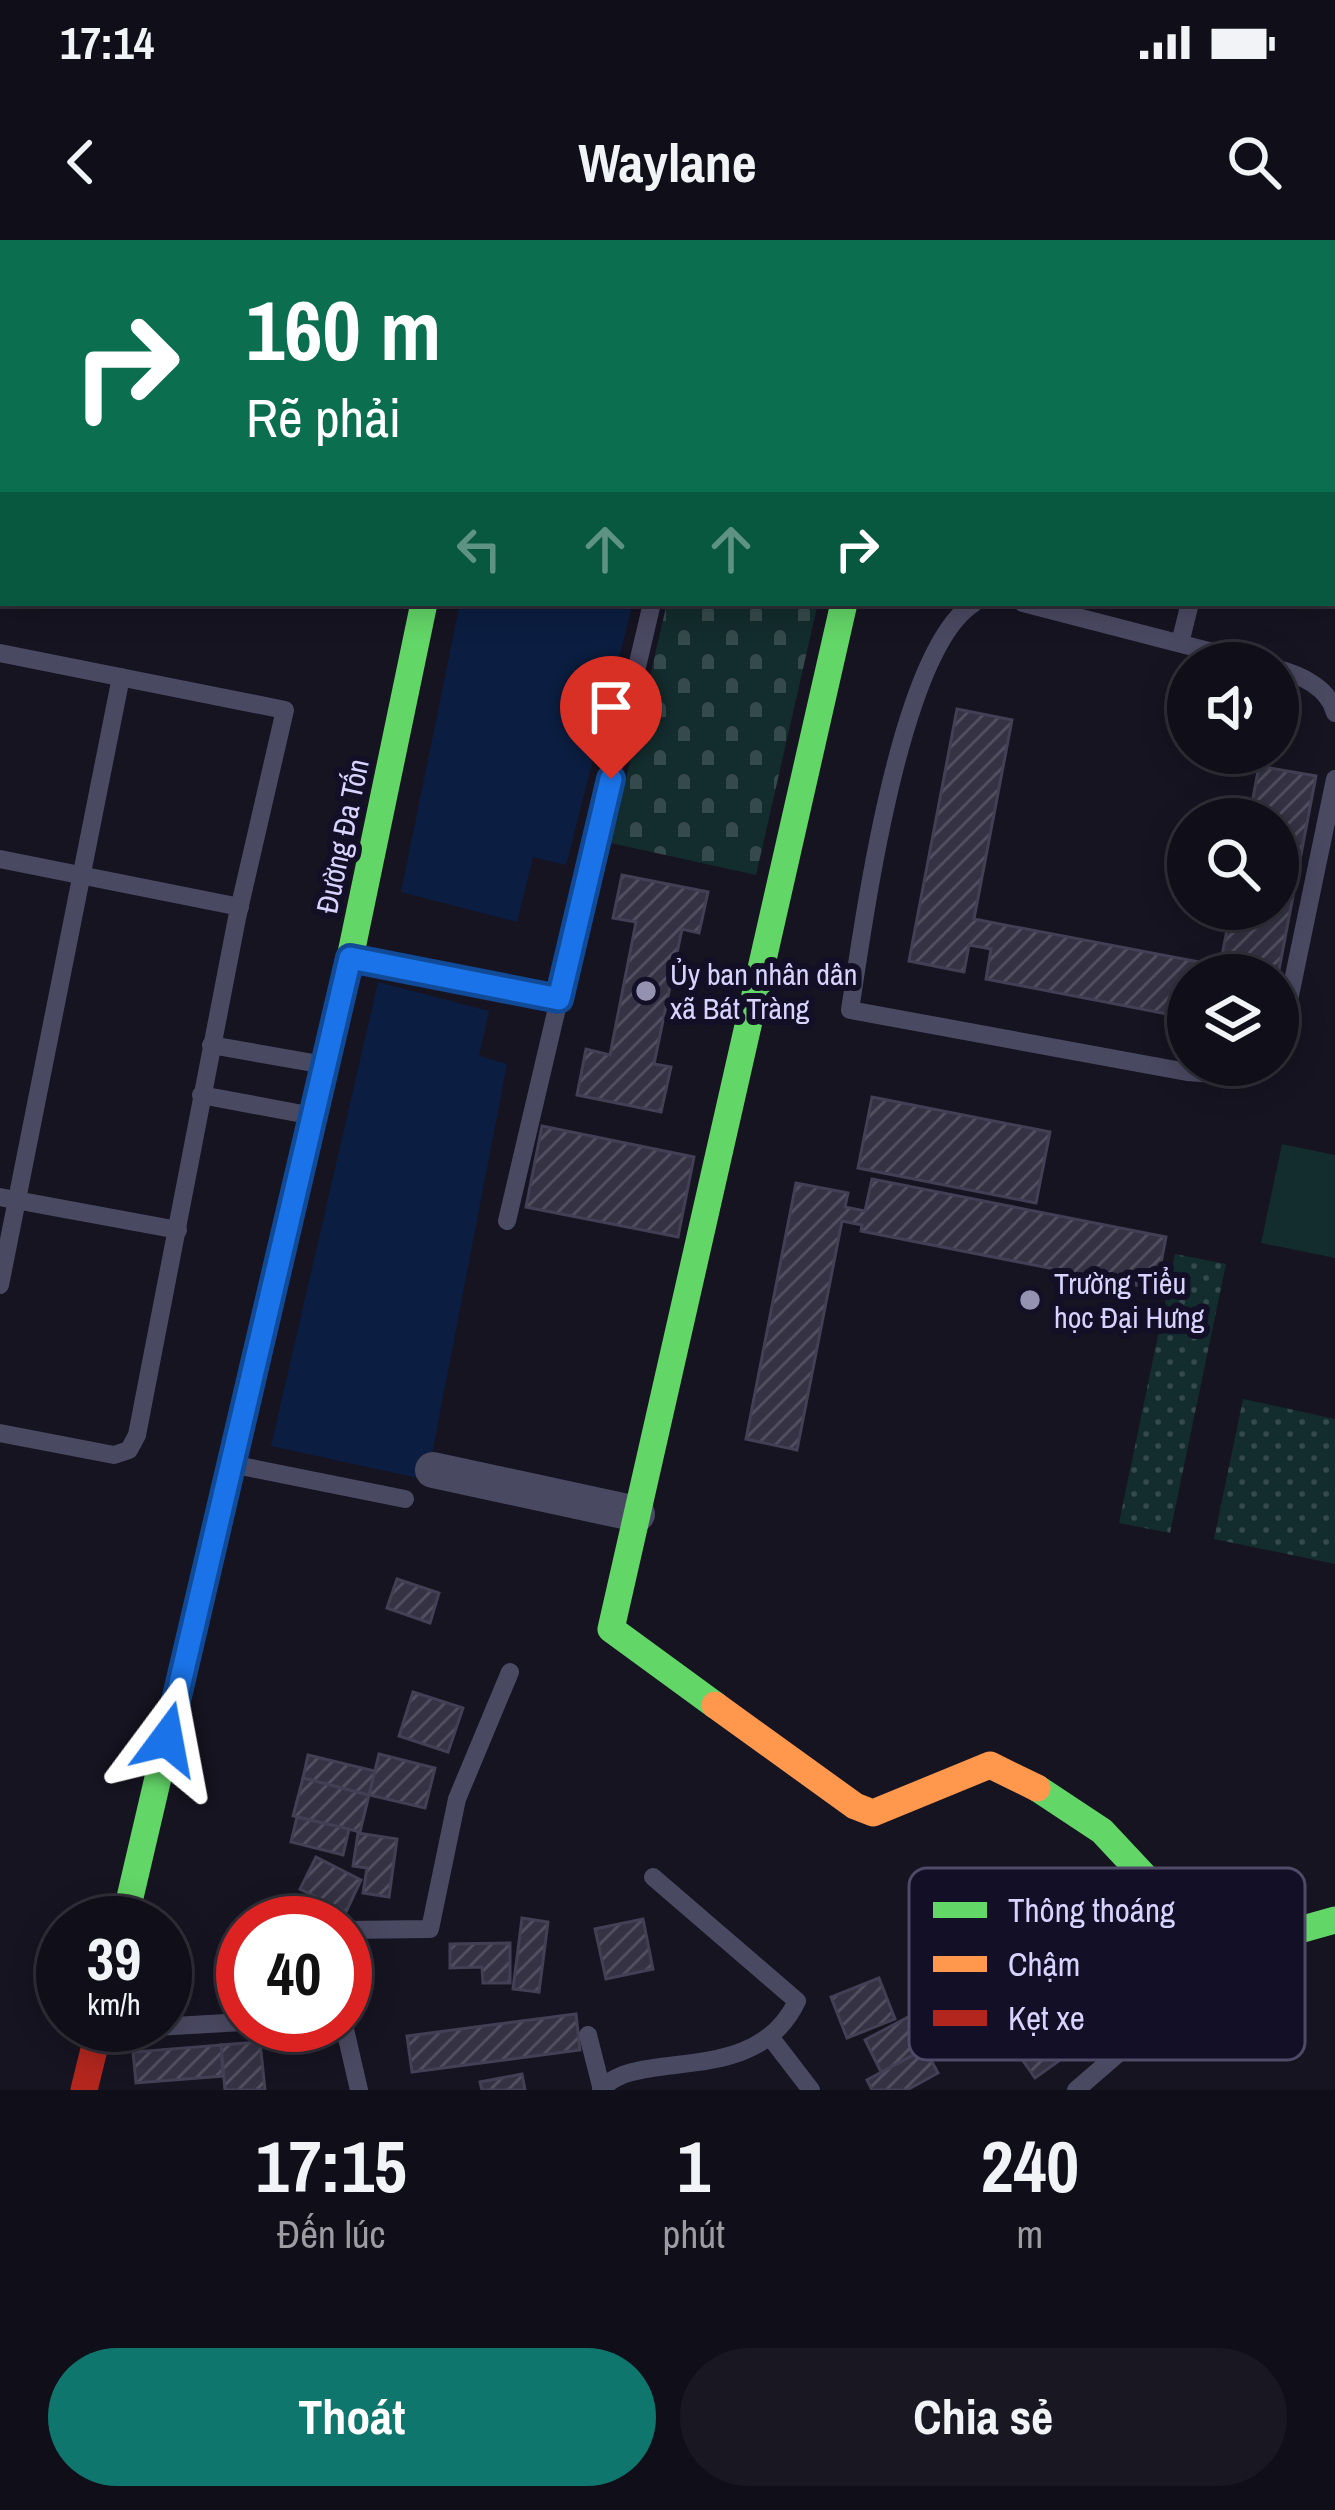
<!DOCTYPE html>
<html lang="vi">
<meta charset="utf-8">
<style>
:root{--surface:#100f19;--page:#191822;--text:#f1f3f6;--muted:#9c9ca2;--line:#302f38;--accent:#0f766e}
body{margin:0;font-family:"Archivo Narrow",sans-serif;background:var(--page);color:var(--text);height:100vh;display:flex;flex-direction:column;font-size:45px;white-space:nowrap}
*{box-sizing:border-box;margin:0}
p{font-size:39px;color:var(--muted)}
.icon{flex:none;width:66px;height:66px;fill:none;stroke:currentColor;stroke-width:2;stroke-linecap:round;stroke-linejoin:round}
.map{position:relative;height:1850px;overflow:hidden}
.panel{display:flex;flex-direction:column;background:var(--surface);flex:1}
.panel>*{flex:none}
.top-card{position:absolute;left:0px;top:0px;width:1335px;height:366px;box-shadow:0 6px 30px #0003,0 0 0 3px var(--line);background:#0b6e4f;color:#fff;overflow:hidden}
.controls{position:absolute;left:1167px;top:402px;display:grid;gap:24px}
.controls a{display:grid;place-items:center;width:132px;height:132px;border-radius:50%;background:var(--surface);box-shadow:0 6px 30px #0003,0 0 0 3px var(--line);font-size:60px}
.speed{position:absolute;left:36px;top:1656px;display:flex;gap:24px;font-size:60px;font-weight:700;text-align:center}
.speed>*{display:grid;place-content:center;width:156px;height:156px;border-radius:50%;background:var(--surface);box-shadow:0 6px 30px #0003,0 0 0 3px var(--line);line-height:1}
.speed small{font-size:30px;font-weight:400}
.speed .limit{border:18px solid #d22;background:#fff;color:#111}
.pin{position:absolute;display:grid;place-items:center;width:102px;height:102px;color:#fff;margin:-123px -51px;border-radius:50% 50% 50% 0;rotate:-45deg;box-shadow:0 0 12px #0007}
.pin .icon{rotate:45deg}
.me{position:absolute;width:132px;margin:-66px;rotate:13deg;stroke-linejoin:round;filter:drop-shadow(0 0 9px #0008)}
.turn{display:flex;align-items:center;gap:42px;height:252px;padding:0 48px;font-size:54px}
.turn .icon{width:156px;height:156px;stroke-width:2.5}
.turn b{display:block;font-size:84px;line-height:102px}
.lanes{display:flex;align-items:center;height:114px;padding:0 48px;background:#0003;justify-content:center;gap:60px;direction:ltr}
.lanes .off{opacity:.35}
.eta{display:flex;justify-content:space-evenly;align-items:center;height:204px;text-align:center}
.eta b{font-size:72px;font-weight:700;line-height:84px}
.button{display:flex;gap:24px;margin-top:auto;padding:24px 48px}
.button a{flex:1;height:138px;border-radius:72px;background:var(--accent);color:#fff;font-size:48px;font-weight:700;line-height:138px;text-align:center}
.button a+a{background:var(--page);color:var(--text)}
.status{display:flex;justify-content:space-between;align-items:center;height:84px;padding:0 60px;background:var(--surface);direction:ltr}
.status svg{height:33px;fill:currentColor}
header{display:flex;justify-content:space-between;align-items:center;height:156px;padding:0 48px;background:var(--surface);font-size:54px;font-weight:700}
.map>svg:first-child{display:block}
.grass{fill:url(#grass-dots)}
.cemetery{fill:url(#cemetery-stones)}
.garden{fill:#132c2d}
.water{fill:#0b1e41}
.building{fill:url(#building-hatch);stroke:#433f54;stroke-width:3}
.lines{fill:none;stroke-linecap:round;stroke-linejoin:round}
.lane{stroke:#4a4962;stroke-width:18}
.street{stroke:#4a4962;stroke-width:36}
.fast{stroke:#63d668;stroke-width:27}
.slow{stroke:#ff974d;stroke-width:27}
.jam{stroke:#b3261e;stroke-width:27}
.route-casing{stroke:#114b97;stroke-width:30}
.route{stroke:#1a73e8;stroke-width:21}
.poi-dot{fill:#9591b1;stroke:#130f26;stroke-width:4.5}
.labels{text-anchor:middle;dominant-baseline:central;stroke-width:12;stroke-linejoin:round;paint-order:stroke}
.street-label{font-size:30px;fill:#d9d4ff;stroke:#130f26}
.poi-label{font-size:30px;fill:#d9d4ff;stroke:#130f26;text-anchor:start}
.key{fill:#130f26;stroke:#4e4a67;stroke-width:3}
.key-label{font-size:33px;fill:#d9d4ff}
</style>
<div class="status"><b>17:14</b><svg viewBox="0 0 49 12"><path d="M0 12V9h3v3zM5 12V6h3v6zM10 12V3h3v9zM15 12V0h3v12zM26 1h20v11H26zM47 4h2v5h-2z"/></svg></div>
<header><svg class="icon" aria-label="back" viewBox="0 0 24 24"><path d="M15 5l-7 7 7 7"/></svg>Waylane<svg class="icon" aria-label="search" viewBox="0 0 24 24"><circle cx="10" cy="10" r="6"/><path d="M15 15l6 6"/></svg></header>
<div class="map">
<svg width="1335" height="1850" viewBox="0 0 1335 1850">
<defs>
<pattern id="grass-dots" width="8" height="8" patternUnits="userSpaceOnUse" patternTransform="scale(3)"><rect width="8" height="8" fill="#132c2d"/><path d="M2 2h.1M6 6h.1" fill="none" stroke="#354a4c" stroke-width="1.8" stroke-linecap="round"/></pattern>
<pattern id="cemetery-stones" width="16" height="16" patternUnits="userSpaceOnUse" patternTransform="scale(3)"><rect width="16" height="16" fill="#132c2d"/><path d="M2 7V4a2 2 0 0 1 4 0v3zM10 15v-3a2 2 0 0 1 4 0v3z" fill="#354a4c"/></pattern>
<pattern id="building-hatch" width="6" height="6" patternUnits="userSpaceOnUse" patternTransform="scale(3)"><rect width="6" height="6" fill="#343243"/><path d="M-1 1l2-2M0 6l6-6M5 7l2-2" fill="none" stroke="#514f5f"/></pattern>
</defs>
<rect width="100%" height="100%" fill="#161421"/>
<g class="grass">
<path d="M1175,1014L1226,1024L1170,1293L1119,1283Z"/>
<path d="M1243,1159L1335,1179V1324L1214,1299Z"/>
</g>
<path class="cemetery" d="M667,363H818L756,635L611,603Z"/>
<path class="garden" d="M1282,904L1335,915V1018L1261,1003Z"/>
<g class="water">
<path d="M460,363H633L566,625L533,617L517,682L401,652Z"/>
<path d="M378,742L489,771L479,816L507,824L427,1240L271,1206Z"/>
</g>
<g class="building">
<path d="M957,469L1012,480L974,679L1220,726L1231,669H1278V579H1249L1259,526L1316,536L1278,735H1188V778L986,739L991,709L969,705L964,732L909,721Z"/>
<path d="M622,635L708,652L699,693L682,689L654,824L671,827L661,872L577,855L586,809L610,815L636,682L613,678Z"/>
<path d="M872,857L1050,892L1036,963L858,928Z"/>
<path d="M542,886L694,917L678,997L526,967Z"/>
<path d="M872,939L1166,997L1156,1049L861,991L862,985L842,981L797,1210L746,1199L796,943L848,953L845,967L865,971Z"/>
<path d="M397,1339L439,1353L430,1383L387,1368Z"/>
<path d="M413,1452L463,1468L448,1512L399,1496Z"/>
<path d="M379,1514L435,1528L425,1568L369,1555Z"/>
<path d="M308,1515L375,1531L369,1555L303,1538Z"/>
<path d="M303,1538L369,1555L360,1592L293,1576Z"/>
<path d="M297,1577L349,1589L343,1615L291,1602Z"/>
<path d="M358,1593L397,1599L389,1657L363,1653L367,1628L353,1626Z"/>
<path d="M316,1617L361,1640L346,1672L300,1649Z"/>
<path d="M522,1678L548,1682L539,1752L513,1749Z"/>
<path d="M643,1679L653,1729L606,1739L595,1689Z"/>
<path d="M510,1703V1743H483L482,1727L450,1728V1704Z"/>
<path d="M879,1738L895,1779L847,1798L831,1757Z"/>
<path d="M1040,1757L1077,1808L1035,1838L999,1786Z"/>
<path d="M576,1774L580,1810L412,1832L407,1796Z"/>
<path d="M908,1777L925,1809L881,1832L865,1800Z"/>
<path d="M260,1802L265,1850H225L221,1805Z"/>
<path d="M221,1805L223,1836L136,1843L133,1812Z"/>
<path d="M925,1809L938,1833L907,1850H872L867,1840Z"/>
<path d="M522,1834L525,1850H482L480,1842Z"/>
</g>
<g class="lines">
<g class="lane">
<path d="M974,363C899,410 864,681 850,770L1187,832L1242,836L1269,825"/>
<path d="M1023,363L1255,423"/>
<path d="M1180,403L1190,363"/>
<path d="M0,413L285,470L237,678L137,1195L129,1210L114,1215L0,1193"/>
<path d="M1278,429C1301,435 1329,448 1335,473"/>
<path d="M0,619L240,667"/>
<path d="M354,719L559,759"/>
<path d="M211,805L319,824"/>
<path d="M1278,813L1335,539"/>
<path d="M201,855L308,875"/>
<path d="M0,957L178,990"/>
<path d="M507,981L652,363"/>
<path d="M0,1045L121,437"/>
<path d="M236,1225L405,1259"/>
<path d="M345,1690L430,1689L457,1559L510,1432"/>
<path d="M344,1785L359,1850"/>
<path d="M104,1790L243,1782"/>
<path d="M588,1795L601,1846"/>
<path d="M771,1798L811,1850"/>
<path d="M601,1850C636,1806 755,1850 797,1761L653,1637"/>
<path d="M1076,1850L1120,1812"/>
</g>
<g class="street">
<path d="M1332,317L1335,318"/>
<path d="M433,1230L637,1274"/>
</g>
<g class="fast">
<path d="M500,3L501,0"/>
<path d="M715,1465L611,1389L844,363"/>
<path d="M1037,1548L1102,1591L1205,1701L1246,1705L1335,1680"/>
<path d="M124,1683L350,718L424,363"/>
</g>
<path class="slow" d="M715,1465L855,1566L873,1573L990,1525L1037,1548"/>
<path class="jam" d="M84,1850L100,1785"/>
</g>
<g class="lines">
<g class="route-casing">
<path id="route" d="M167,1499L350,718L559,759L611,539"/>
</g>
<use href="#route" class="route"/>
</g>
<g class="poi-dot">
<circle cx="646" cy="751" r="12"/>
<circle cx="1030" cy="1060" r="12"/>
</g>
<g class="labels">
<g class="street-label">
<text transform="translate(342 596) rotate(-78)">Đường Đa Tốn</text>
</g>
<g class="poi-label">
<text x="670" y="734">Ủy ban nhân dân<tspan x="670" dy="34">xã Bát Tràng</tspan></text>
<text x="1054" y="1043">Trường Tiểu<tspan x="1054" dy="34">học Đại Hưng</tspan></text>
</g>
</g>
<rect x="909" y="1628" width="396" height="192" rx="18" class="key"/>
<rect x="933" y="1662" width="54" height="16" fill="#63d668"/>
<rect x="933" y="1716" width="54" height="16" fill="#ff974d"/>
<rect x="933" y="1770" width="54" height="16" fill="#b3261e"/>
<g class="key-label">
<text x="1008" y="1682">Thông thoáng</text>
<text x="1008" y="1736">Chậm</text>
<text x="1008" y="1790">Kẹt xe</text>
</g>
</svg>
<div class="controls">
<a><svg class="icon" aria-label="sound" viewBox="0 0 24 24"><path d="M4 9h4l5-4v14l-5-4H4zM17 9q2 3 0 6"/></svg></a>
<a><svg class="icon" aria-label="search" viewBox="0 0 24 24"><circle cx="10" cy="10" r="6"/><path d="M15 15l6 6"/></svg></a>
<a><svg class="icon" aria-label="layers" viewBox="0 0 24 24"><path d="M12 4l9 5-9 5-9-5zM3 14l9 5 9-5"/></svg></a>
</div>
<div class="speed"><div>39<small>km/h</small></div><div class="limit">40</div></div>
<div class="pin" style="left:611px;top:539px;background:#d93025"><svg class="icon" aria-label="arrive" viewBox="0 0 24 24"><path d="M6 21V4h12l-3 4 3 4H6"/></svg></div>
<svg class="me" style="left:167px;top:1499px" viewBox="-20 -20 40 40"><path d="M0-17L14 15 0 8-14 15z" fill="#1a73e8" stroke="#fff" stroke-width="4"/></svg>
<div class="top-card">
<div class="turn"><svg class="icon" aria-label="right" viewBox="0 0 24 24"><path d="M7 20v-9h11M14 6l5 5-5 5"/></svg><div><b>160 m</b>Rẽ phải</div></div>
<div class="lanes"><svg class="icon off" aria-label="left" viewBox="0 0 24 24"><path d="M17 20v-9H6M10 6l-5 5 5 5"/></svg><svg class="icon off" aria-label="ahead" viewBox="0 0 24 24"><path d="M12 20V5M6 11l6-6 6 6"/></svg><svg class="icon off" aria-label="ahead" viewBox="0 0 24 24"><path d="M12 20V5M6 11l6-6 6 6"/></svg><svg class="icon" aria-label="right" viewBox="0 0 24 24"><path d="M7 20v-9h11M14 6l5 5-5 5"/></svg></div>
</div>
</div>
<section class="panel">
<div class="eta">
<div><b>17:15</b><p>Đến lúc</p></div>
<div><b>1</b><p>phút</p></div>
<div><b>240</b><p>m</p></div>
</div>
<div class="button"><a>Thoát</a><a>Chia sẻ</a></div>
</section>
